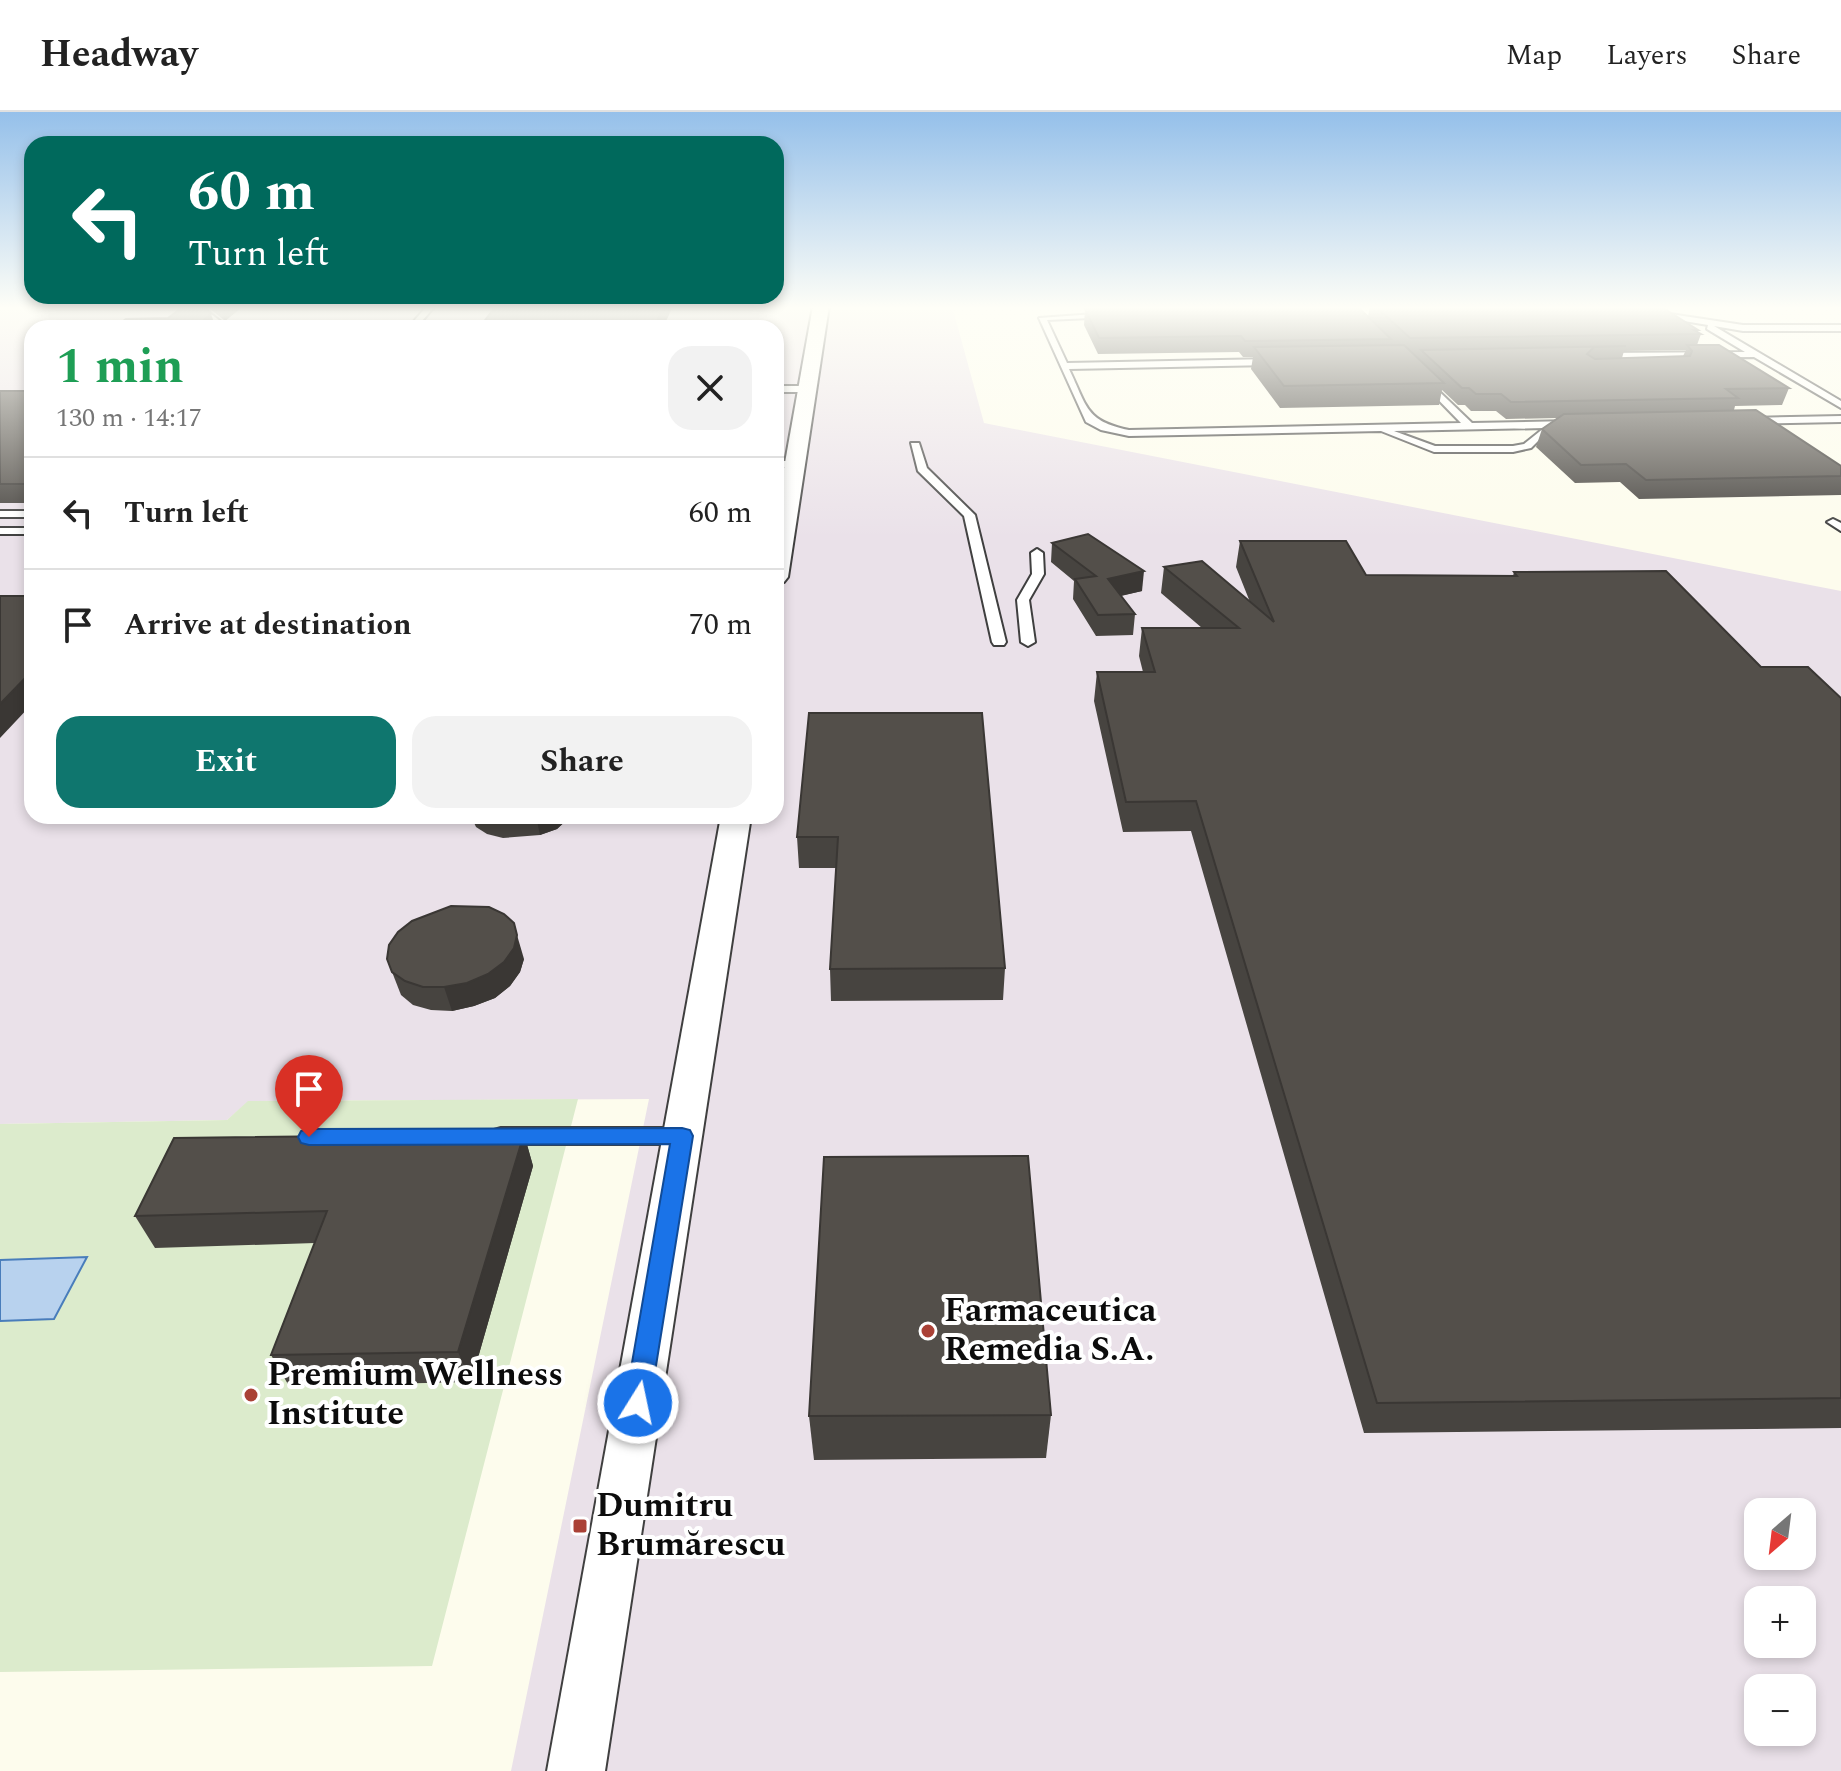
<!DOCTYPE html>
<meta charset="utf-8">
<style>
:root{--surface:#fff;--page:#f2f2f2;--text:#222;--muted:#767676;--line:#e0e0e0;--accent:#0f766e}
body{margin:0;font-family:Spectral,serif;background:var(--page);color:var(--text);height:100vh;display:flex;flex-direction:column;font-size:30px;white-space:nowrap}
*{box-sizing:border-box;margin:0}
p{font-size:26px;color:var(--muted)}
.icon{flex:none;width:44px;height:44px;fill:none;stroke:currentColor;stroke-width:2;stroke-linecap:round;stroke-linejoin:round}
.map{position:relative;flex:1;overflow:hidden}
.sheet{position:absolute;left:24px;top:208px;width:760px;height:504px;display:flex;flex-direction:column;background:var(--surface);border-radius:24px;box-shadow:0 4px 12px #0003}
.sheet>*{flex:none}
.banner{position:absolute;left:24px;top:24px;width:760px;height:168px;border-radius:24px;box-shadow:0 4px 12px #0003;background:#00695c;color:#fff;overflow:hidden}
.needle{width:52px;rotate:208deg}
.buttons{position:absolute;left:1744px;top:1386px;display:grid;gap:16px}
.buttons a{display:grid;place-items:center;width:72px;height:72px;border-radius:16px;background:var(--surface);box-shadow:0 4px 12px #0003;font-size:40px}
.pin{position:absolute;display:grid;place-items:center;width:68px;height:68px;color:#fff;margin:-82px -34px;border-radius:50% 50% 50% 0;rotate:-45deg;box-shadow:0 0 8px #0007}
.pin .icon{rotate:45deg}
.me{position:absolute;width:88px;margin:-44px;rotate:10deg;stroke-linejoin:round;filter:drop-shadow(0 0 6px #0008)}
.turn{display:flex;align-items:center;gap:28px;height:168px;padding:0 32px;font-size:36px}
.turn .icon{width:104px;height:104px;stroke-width:2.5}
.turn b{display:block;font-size:56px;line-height:68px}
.round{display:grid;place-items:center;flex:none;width:84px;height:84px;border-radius:24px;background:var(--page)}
.head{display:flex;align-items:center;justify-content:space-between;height:136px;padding:0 32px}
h1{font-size:48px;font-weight:700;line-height:60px;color:#1e9e55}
.cta{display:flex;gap:16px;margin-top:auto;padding:16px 32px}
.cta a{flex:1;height:92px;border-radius:24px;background:var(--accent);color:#fff;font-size:32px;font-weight:700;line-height:92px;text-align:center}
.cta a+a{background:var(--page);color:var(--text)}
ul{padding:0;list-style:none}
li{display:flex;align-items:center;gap:24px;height:112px;padding:0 32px;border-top:2px solid var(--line)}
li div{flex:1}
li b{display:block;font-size:30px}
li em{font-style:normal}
header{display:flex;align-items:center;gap:48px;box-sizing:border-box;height:112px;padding:0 40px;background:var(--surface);border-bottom:2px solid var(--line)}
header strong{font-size:38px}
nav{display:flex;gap:44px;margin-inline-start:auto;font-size:28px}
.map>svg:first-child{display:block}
.industrial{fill:#eae1e9;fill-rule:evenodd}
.pitch{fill:#dcebcc}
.water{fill:#b8d2ee;stroke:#497dbb;stroke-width:2}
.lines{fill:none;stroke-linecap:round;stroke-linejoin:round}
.lane-casing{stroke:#3f3f3f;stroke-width:4}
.street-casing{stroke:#3f3f3f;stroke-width:4}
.lane{fill:#fff;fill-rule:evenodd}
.street{fill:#fff;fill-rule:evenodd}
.wall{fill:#474440;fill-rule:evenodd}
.shaded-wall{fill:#3a3734}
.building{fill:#534f4a;stroke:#3a3734;stroke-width:2}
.route{fill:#1a73e8;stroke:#114b97;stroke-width:2}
.poi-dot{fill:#aa4136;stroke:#fff;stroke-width:3}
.labels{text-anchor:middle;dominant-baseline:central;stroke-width:8;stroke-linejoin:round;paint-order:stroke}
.near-poi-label{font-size:34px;font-weight:bold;fill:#0c0c0c;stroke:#fff;text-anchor:start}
</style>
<header>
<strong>Headway</strong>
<nav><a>Map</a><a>Layers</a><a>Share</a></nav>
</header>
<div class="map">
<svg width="1841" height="1659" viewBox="0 0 1841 1659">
<rect width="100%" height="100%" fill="#fdfced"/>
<path class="industrial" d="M0,194H952L984,311L1841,479V1659H511L649,987L249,989L227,1008L0,1012ZM32,216H776V704H32ZM1758,1400H1802V1444H1758ZM1758,1488H1802V1532H1758ZM1758,1576H1802V1620H1758Z"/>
<path class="pitch" d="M578,987L432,1554L0,1560V1012L227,1008L248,989Z"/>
<path class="water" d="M87,1145L54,1207L0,1209V1148Z"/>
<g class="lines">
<g class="lane-casing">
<g id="lane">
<path d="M192,194H201L229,216H220Z"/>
<path d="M427,194H435L416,216H408Z"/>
<path d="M1657,200L1743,213H1841V219H1743L1714,214L1841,289V296L1754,245L1596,246L1599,241L1745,240L1707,217L1708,213L1654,204Z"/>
<path d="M1108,201L1111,205L1047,208L1067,251L1274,247L1278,250L1274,253L1069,257C1087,294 1085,309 1129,318L1461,311L1421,270L1424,265L1472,311L1571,309L1576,312L1558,315L1543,324L1531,336L1513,340H1434L1381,319L1129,324L1101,318L1086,310L1039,206ZM1544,316L1524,332L1513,334H1435L1394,319Z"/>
<path d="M776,274H808L813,277L808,280H776Z"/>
<path d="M1841,304V310L1749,312L1744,309L1749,306Z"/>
<path d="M911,331H919L927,356L975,403L1006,530L1004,533H994L992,530L964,404L918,359Z"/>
<path d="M776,349H795L800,352L795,355H776Z"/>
<rect x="0" y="399" width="32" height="6"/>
<path d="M1833,407L1841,411V419L1827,410Z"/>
<rect x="0" y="416" width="32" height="6"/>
<path d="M1037,437L1043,441L1044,462L1029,488L1035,530L1028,534L1021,530L1017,488L1032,462L1031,441Z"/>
<path d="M501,1016H682L689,1018L693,1024L689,1030L682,1032H501L494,1030L490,1024L494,1018Z"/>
</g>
</g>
<g class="street-casing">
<g id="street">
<path d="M813,194H829L788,465L784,470L776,472V401Z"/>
<path d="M721,704H751L605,1659H547Z"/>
</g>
</g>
<use href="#lane" class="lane"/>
<use href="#street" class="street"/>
</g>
<g class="wall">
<path d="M207,194H243L225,209Z"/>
<path d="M1101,194H1660L1698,218L1697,220L1701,222L1697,233L1789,276L1782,293L1735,294L1734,298L1841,354V383L1639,387L1620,370L1575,371L1536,335L1542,317L1557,306L1506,307L1496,299H1471L1465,293H1458L1442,278L1439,293L1280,296L1251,257L1253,245H1243L1239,240L1098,242L1084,213L1085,197H1102ZM1358,195H1370L1368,204ZM1686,238L1683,244L1622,246L1624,239Z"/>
<rect x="0" y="279" width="32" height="112"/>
<path d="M1240,429L1366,463L1513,464L1514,460L1841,586V1316L1364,1321L1191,719L1123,720L1094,589L1097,560H1143L1139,544L1142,516H1202L1161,481L1164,455L1250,490L1236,455Z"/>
<path d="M1052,431L1142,479L1121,484L1135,502L1133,523L1096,524L1073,487L1074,469L1051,450Z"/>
<path d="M809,601L1005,856L1003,888L831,889L830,857L836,756H799L797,725Z"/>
<path d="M471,704H571L557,717L540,723L503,726L487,722L476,715Z"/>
<path d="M387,847H524L520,860L510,874L495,886L474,894L452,899L431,898L413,893L401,883Z"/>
<path d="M524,1022L533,1054L471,1270L289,1274L271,1243L315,1131L155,1136L135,1104Z"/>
<path d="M1051,1303L1046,1346L814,1348L809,1304Z"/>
</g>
<g class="shaded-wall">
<path d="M220,194H243L225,209Z"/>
<path d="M664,194H673L663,216H654Z"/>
<path d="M211,202L216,216H193Z"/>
<path d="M1144,459L1142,479L1106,487L1108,467Z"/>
<path d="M32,559V592L0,626V592Z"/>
<path d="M536,704H571L557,717L540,723Z"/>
<path d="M517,823L524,847L520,860L510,874L495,886L474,894L452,899L444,875Z"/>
<path d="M524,1022L533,1054L471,1270L458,1240Z"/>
</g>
<g class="building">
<path d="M184,194H202L211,202L193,216H113L126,207L168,206Z"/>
<path d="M496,194H664L654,216H479Z"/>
<path d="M1110,194H1357L1391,227L1245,229L1241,224L1099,226L1085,197H1112Z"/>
<path d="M1375,194H1660L1698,218H1694L1701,222L1410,226Z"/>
<path d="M1404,233L1444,271L1284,274L1254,235Z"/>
<path d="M1687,233H1719L1789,276L1726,277L1738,286L1511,290L1501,282H1476L1469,276H1462L1421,238L1626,234L1594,235L1587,242L1595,247L1690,244L1692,239Z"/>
<rect x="0" y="279" width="32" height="93"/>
<path d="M1756,298L1841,354V364L1646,368L1626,352L1581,353L1542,317L1564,302Z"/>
<path d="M1088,422L1144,459L1108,467L1135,502L1098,503L1075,467L1096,464L1052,431Z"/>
<path d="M1240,429H1346L1366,463L1517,464L1514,460L1666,459L1761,555H1808L1841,586V1286L1377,1291L1196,689L1126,690L1097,560H1155L1142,516H1239L1164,455L1202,449L1274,510Z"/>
<path d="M0,484H32V559L0,592Z"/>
<path d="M809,601H982L1005,856L830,857L838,725H797Z"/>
<path d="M451,794L489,795L504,802L514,811L517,823L514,836L504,850L488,862L467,871L444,875H423L405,869L392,860L387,847L389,833L398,820L412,809Z"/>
<path d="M524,1022L458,1240L271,1243L327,1099L135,1104L174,1026Z"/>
<path d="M1028,1044L1051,1303L809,1304L824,1045Z"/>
</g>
<linearGradient id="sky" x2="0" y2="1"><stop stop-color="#95c0ea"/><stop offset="0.46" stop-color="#fefef7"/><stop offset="1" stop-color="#fefef7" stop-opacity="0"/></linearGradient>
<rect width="1841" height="426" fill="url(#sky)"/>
<path class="route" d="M682,1016L690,1018L693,1024L650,1291L647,1299L638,1303L629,1299L625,1291L670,1032L309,1033L301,1031L298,1025L301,1019L309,1017Z"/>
<g class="poi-dot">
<circle cx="928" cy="1219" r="8"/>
<circle cx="251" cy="1283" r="8"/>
<rect x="572" y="1406" width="16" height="16" rx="4"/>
</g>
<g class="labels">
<g class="near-poi-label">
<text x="944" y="1199">Farmaceutica<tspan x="944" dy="39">Remedia S.A.</tspan></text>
<text x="267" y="1263">Premium Wellness<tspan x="267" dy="39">Institute</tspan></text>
<text x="596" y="1394">Dumitru<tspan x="596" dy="39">Brumărescu</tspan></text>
</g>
</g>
</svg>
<div class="buttons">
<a><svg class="needle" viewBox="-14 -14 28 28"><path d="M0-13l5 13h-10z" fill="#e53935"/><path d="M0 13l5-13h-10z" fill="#767676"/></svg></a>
<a>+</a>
<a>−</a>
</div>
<div class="pin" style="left:309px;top:1025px;background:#d93025"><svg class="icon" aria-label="arrive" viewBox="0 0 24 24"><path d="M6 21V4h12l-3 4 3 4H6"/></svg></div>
<svg class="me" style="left:638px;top:1291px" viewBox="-20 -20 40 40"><circle r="17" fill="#1a73e8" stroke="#fff" stroke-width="3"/><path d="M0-11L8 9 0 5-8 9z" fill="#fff"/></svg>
<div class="banner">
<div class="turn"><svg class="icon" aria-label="left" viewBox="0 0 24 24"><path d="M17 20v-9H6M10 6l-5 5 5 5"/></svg><div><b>60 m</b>Turn left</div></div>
</div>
<section class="sheet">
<div class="head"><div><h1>1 min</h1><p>130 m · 14:17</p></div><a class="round"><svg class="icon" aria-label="close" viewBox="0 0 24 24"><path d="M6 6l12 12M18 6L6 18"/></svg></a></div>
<ul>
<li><svg class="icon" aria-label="left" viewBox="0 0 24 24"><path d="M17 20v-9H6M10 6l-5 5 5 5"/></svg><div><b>Turn left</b></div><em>60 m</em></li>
<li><svg class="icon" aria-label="arrive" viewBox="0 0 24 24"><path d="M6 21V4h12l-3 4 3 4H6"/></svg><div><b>Arrive at destination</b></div><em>70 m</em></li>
</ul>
<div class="cta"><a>Exit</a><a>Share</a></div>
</section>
</div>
